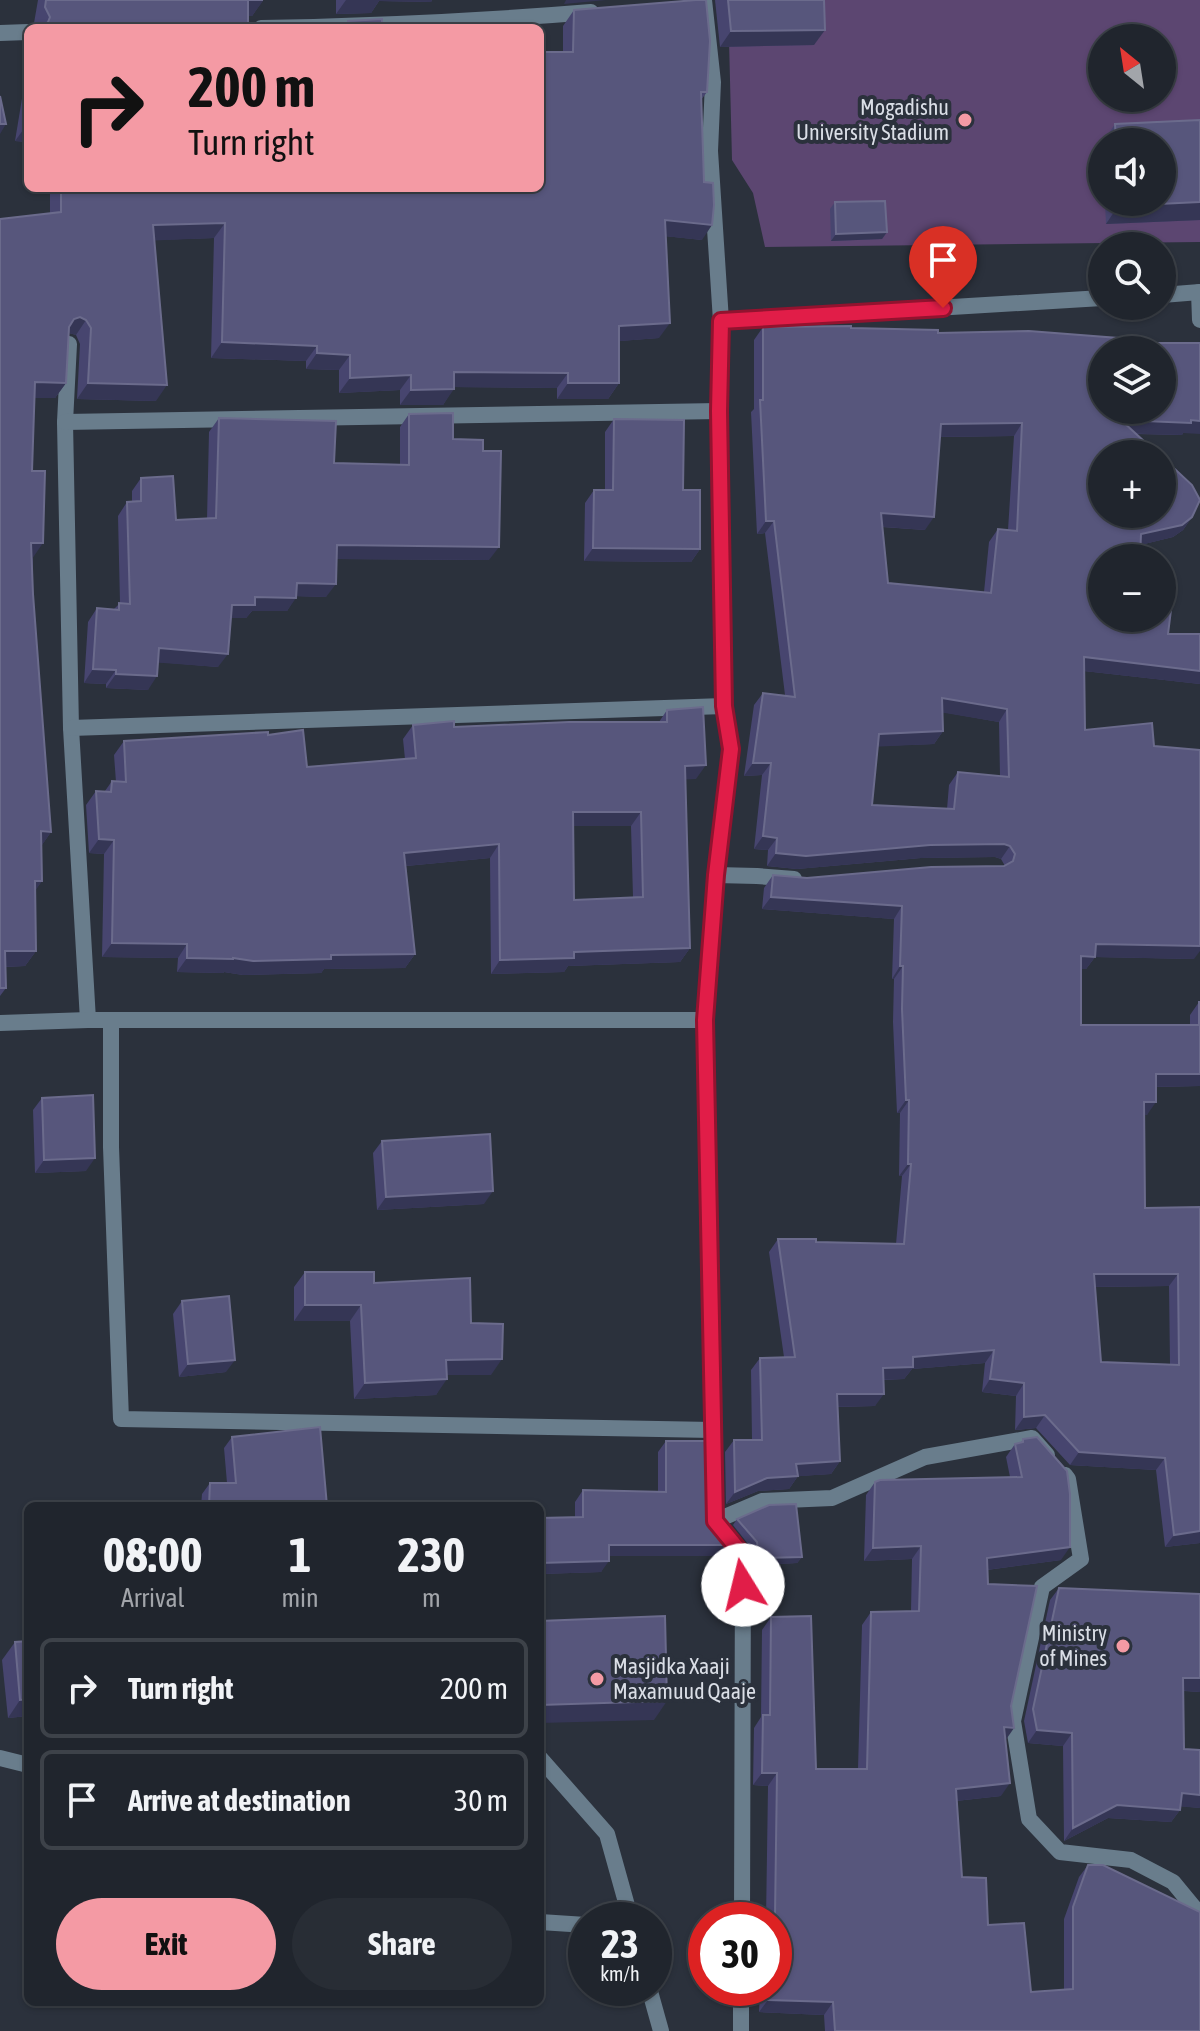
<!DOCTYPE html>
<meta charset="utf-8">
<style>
:root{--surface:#20252d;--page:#282d35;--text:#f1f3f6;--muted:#a2a5aa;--line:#3d4249;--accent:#f49aa4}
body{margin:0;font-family:"Asap Condensed",sans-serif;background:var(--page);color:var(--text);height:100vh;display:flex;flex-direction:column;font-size:30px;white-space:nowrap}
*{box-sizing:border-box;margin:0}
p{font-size:26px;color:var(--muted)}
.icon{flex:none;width:44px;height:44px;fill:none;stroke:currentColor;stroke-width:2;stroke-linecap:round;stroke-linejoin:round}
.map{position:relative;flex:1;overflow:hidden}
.panel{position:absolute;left:24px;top:1502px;width:520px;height:504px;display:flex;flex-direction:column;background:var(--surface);border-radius:12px;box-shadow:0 2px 6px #0004,0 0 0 2px var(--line)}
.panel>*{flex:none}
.hud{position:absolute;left:24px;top:24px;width:520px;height:168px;border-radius:12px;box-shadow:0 2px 6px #0004,0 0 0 2px var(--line);background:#f49aa4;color:#111;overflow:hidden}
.needle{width:52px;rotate:330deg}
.controls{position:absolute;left:1088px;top:24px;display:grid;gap:16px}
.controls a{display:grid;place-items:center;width:88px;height:88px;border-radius:50%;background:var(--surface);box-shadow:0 2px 6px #0004,0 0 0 2px var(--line);font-size:40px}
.speed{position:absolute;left:568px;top:1902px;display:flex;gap:16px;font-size:40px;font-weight:700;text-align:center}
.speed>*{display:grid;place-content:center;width:104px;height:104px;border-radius:50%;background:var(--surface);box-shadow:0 2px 6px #0004,0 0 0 2px var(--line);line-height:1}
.speed small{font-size:20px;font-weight:400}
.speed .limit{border:12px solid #d22;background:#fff;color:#111}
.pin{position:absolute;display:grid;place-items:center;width:68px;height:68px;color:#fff;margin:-82px -34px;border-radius:50% 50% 50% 0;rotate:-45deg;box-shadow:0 0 8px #0007}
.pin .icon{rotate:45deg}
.me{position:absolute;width:88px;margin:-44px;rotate:351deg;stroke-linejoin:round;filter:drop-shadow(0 0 6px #0008)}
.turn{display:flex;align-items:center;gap:28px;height:168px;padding:0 32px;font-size:36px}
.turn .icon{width:104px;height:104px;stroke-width:2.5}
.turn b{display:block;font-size:56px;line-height:68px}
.eta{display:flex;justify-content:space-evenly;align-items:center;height:136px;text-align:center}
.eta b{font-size:48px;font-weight:700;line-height:56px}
.button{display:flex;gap:16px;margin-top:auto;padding:16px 32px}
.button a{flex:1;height:92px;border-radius:48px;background:var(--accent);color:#111;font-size:32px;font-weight:700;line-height:92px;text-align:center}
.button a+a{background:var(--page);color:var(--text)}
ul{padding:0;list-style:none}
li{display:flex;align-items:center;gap:24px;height:100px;margin:0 16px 12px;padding:0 16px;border:4px solid var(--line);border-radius:12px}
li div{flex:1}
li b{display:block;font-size:30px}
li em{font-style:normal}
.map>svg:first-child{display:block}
.green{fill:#5c4671;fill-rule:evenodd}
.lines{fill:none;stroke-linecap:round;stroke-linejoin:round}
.service{stroke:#697d8c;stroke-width:16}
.minor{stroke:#697d8c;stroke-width:16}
.wall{fill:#47456f;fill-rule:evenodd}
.shaded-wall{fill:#353655}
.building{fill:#57567c;stroke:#6b6b8c;stroke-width:2;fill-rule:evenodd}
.route-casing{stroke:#92132f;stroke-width:20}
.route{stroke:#e11d48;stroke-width:14}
.poi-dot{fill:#f49aa4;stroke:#2b313c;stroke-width:3}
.labels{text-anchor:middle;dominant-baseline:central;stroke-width:8;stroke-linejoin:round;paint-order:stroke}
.poi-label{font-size:22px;fill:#dadee6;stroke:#2b313c;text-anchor:end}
</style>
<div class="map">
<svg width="1200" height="2031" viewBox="0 0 1200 2031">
<rect width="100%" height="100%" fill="#2b313c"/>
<path class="green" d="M728,0H1200V242L765,247L753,193L732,160ZM1102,38H1162V98H1102ZM1102,142H1162V202H1102Z"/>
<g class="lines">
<g class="service">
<path d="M0,1758L28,1765"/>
<path d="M540,1758L607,1834L631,1920"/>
<path d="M540,1922L586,1925"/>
<path d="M649,1988L661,2031"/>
</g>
<g class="minor">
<path d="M704,0L713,82L710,151L721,321L719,411L724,706L731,749L716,875L705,1020L715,1521L743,1555L742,1920"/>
<path d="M261,28C371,26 481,21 591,12"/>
<path d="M0,33L28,32"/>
<path d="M1199,292L1200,320"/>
<path d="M1162,295L1200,292"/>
<path d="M721,321L1102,298"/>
<path d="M69,344L65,422L71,728L88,1020"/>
<path d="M65,422L719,411"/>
<path d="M71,728L724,706"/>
<path d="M716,875L757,876L794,879"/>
<path d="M111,1021V1147L121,1419L713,1430"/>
<path d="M0,1023L88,1020H705"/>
<path d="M1065,1475L1068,1479L1081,1559L1042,1587L1013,1721L1029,1819L1060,1852L1131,1860L1173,1882L1200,1915"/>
<path d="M715,1521L762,1501L832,1498L925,1457L1032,1438L1047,1455"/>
<path d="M741,2031V1988"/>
</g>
</g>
<g class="wall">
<path d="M38,0H263L252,16H248V28H37L34,23Z"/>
<path d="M336,0H432L431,2L379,1L371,13L336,14Z"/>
<path d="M715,0H824L814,45L720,47Z"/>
<path d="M574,10L707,92L701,100L702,240L665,236L659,338L619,341V383L608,399H557V388L454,387L443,405H400V390L339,393V370L306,369V361L211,358L214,238L154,240L156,401L77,399L80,344L76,335L69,333L66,383L55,398H34L32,471L33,594L51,832L41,846L42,881L35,890L36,951L25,966L5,967L6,988L0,996V219L50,214V188H540L563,52V26Z"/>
<path d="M28,62V142L15,141Z"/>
<path d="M1200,120V220L1106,224L1105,202H1162V142H1103L1115,124Z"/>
<path d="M835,202L887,232L882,239L831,241L830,209Z"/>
<path d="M763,327L851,328L938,333L1144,343L1183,433L1182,435L1136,434L1192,517L1183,530L1173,537L1140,545L1102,618L1168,634H1200V684L1084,671L1085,730L1154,746L1194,959L1095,957L1086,969H1081V1025H1190V1015L1199,1002L1200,1086L1156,1087L1147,1115H1144L1145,1208L1200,1207V1543L1165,1547L1156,1470L1070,1465L1036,1428L1015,1430L1016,1396L982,1392L985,1363L912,1369L904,1379L884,1380L875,1406L838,1407L840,1461L831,1474L798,1476L789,1489L758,1491L726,1504L725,1452L734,1440H752L751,1370L760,1358L784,1357L769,1252L778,1239L816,1242L896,1244L902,1176H899L900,1113H897L893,1022L894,979H892L894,919L762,909L764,888L773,875L807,878L1005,866L1001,859L995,857L921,858L797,869L767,866L768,850L754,849L762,775L744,776L754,705L763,693L785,695L765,533L757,534L751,412L754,409V340ZM1014,436L1008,530L998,529L989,542L984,592L888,583L882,527L925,530L940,437ZM942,712L999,722L1000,776L958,772L949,785L947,809L872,805L878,746L934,744L943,731ZM1169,1286L1170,1364L1101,1362L1095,1287Z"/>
<path d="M409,414L453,439L483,451L489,560L337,559L326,597L296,596L287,611H252L246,618H231L218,667L158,662L148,690L106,688V684L84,683L88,622L97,608L114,609L120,603L118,516L127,502H132V491L141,478L176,520L207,519L209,432L219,418L334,463L400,464V427Z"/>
<path d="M614,419L683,490L700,549L691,562L584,561L585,503L594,490H605V432Z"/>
<path d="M667,710L696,779H685L690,948L680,962L568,966L564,972L491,974L490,858L406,866L415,954L405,968L324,969L321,973L243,975L224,972L223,973L177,972L178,958L102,957L104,854L89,853L86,805L96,791H105L112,781L116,782L114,755L124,741L268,735L307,767L405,759L403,739L413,725L454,727L659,722ZM573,826H631L633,897L574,900Z"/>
<path d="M42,1098L86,1171L35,1173L33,1110Z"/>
<path d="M382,1141L484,1204L377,1210L373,1153Z"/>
<path d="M305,1272L374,1283L471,1323L491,1375H447L436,1395L354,1399L350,1321H294V1287Z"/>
<path d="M182,1301L226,1372L179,1377L173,1314Z"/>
<path d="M232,1437L327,1506H201L202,1494L210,1483H227L224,1448Z"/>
<path d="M1023,1439L1061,1560L987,1570L988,1584L1011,1706L1005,1740L1001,1796L956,1801L962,1877L988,1925L1031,1992L1064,1990V1919L1079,1877L1088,1865L1200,2031H825L824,2015L759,2012L760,1988H774V1920H766L768,1786L753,1785L754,1728L761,1717L762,1630L771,1617L816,1769H858L862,1625L871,1612L911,1611L912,1559L864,1561L866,1495L875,1482L1010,1477L1006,1457L1015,1444L1021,1443Z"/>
<path d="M666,1441L713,1513L730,1556H609L601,1572L540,1574V1518L575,1517V1502L583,1490L658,1492V1452Z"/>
<path d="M737,1519L802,1557L797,1563L754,1565L752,1549L733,1525Z"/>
<path d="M1059,1588L1200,1692L1184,1691V1749L1200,1750V1808L1180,1806V1810L1171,1822L1108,1818L1064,1841L1063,1746L1028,1743L1024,1721L1050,1600Z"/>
<path d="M28,1641V1716L8,1718L2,1660L15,1642Z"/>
</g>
<g class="shaded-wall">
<path d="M248,0L263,1L252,16H237Z"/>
<path d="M346,0H432L431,2L379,1L371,13L336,14Z"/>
<path d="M566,0H606L564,4Z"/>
<path d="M825,30L814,45L720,47L731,31Z"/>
<path d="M0,124H6L0,134Z"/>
<path d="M26,126H28V142L15,141Z"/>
<path d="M1200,202V220L1106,224L1118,206Z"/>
<path d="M665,220L712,225L702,240L654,235Z"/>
<path d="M225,223L214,238L142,241L153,225Z"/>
<path d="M887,232L882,239L831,241L836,234Z"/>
<path d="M80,317L86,320L76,335L69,333L63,335L74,319Z"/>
<path d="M670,323L659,338L608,342L619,326Z"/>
<path d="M222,342L317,346L306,361L211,358Z"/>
<path d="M317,353L350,355L339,370L306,369Z"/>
<path d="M454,372L568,373L557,388L443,387Z"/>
<path d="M411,375L400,390L339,393L350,378Z"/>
<path d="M35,382L66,383L55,398H24Z"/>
<path d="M88,383L167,385L156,401L77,399Z"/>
<path d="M568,383H619L608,399H557Z"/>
<path d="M454,389L443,405H400L411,390Z"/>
<path d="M1121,420L1200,421V434L1183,433L1182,435L1113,433Z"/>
<path d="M1022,423L1014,436L932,437L941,424Z"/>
<path d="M881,513L934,517L925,530L872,526Z"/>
<path d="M1192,517L1183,530L1173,537L1132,547L1141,534Z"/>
<path d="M766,521H774L765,533L757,534Z"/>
<path d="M31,543H43L32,559Z"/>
<path d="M337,545L499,547L489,560L328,559Z"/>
<path d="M593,548L700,549L691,562L584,561Z"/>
<path d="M297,583L336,584L326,597L287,596Z"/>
<path d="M255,597L296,598L287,611H252L246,618H223L232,605Z"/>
<path d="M159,648L228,654L218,667L150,662Z"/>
<path d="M1084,657L1200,671V684L1075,670Z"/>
<path d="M93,669L116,670L106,684L84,683Z"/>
<path d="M116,674L157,676L148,690L106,688Z"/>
<path d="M942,698L1007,709L999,722L933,711Z"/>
<path d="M943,731L934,744L870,747L879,734Z"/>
<path d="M753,763H771L762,775L744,776Z"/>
<path d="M706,765L696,779L675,780L685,766Z"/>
<path d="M573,812H641L631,826H563Z"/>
<path d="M41,831L51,832L40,848Z"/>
<path d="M763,836L777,838L768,850L754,849Z"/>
<path d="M99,839L114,840L104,854L89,853Z"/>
<path d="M499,844L490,858L395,867L404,853Z"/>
<path d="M1004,844L1010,846L1001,859L995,857L921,858L797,869L767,866L776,853L930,845Z"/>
<path d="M35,881H42L31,897Z"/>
<path d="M771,897L902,906L894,919L762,909Z"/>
<path d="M112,943L187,944L178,958L102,957Z"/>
<path d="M1096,944L1200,946V951L1194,959L1095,957L1086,969H1072L1081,956Z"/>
<path d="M690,948L680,962L568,966L564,972L491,974L500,960L574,952Z"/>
<path d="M5,951H36L25,966L0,967Z"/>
<path d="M415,954L405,968L324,969L321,973L243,975L224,972L223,973L177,972L187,958Z"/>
<path d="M900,966H903L894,979H892Z"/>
<path d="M1156,1074H1200V1086L1148,1087Z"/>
<path d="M906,1100H909L900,1113H897Z"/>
<path d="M1144,1102H1156L1147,1115H1135Z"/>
<path d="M95,1158L86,1171L35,1173L44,1160Z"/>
<path d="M908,1164H911L902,1176H899Z"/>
<path d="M493,1191L484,1204L377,1210L386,1197Z"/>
<path d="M1094,1274H1178L1169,1286L1085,1287Z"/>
<path d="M305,1305H361L350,1321H294Z"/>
<path d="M994,1350L985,1363L912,1369L904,1379L875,1380L883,1368L913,1357Z"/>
<path d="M502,1359L491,1375H435L446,1360Z"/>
<path d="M235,1360L226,1372L179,1377L188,1364Z"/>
<path d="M447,1379L436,1395L354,1399L365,1383Z"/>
<path d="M990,1379L1024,1383L1016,1396L982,1392Z"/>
<path d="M837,1394H884L875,1406L828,1407Z"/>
<path d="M1045,1415L1036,1428L1015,1430L1024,1417Z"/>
<path d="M1079,1452L1165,1458L1156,1470L1070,1465Z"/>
<path d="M840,1461L831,1474L787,1477L796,1464Z"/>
<path d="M798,1476L789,1489L758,1491L726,1504L735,1492L767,1478Z"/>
<path d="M1200,1531V1543L1165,1547L1174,1535Z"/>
<path d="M609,1545H737L730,1556H601Z"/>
<path d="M921,1546L912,1559L864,1561L873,1548Z"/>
<path d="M1070,1547L1061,1560L978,1571L987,1558Z"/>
<path d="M802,1557L797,1563L754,1565L759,1558Z"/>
<path d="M609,1561L601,1572L540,1574V1563Z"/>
<path d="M1183,1678H1200V1692L1175,1690Z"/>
<path d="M28,1699V1716L8,1718L20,1700Z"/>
<path d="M667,1701L654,1720L540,1723V1705Z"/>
<path d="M1004,1727L1014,1728L1005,1741Z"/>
<path d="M1037,1730L1072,1733L1063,1746L1028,1743Z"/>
<path d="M762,1773H777L768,1786L753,1785Z"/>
<path d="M1010,1783L1001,1796L946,1802L956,1789Z"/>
<path d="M1182,1793L1200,1795V1808L1173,1806Z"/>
<path d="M1117,1805L1180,1810L1171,1822L1108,1818L1064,1841L1073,1828Z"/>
<path d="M768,2000L833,2002L824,2015L759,2012Z"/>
</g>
<g class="building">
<path d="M46,0H263H248V28H42L48,22L50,17L45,7Z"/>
<path d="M696,0H706L710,41L707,92H701L704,182L713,183L714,205L712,225L665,220L670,323L619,326V383H568V373L454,372V389L411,390V375L350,378V355L317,353V346L222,342L225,223L153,225L167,385L88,383L91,328L86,320L80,317L74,319L69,327L66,383L35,382L32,471H45L43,543H31L33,594L51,832L41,831L42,881H35L36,951H5L6,988H0V219L61,212V188H540V52H573L574,10Z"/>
<path d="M728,0H824L825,30L731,31Z"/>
<path d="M382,19V28H321V27H348V21Z"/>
<path d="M0,96L6,124H0Z"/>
<path d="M1200,120V202L1118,206V202H1162V142H1116L1115,124Z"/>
<path d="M885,201L887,232L836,234L835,202Z"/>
<path d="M851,326V328L938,330V333L1029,331L1144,340V343H1200V421L1191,420V423L1121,420L1158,454H1102V514H1162V457L1192,485L1200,500L1192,517L1182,525L1141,534L1140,558H1102V618H1162V609L1171,610L1168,634H1200V671L1084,657L1085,730L1152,723L1154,746L1200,750V946L1096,944L1095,957L1081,956V1025H1199V1002H1200V1074H1156V1102H1144L1145,1208L1200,1207V1531L1174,1535L1165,1458L1079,1452L1045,1415L1024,1417V1383L990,1379L994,1350L913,1357V1367L883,1368L884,1394H837L840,1461L796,1464L798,1476L767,1478L735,1492L734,1440H762L760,1358L795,1357L778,1239H816V1242L904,1244L911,1164H908L909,1100H906L902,1009L903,966H900L902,906L771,897L773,875L807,878L931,867L1004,866L1013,861L1015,854L1010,846L1004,844L930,845L806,856L776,853L777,838L763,836L771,763H753L763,693L795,697L774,521H766L760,400H763V327ZM1102,350H1162V410H1102ZM1022,423L1017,531L998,529L991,593L888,583L881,513L934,517L941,424ZM942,698L1007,709L1009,777L958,772L954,809L872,805L879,734L943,731ZM1094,1274H1178L1179,1365L1101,1362Z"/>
<path d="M453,413V439L483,440V451H501L499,547L337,545L336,584L297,583L296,598L255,597V605H232L228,654L159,648L157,676L116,674V670L93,669L97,608L119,610V603L130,604L127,502L141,501V478L173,476L176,520L216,518L219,418L336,421L334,463L409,465V414Z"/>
<path d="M614,419L684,420L683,490H700V549L593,548L594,490H613Z"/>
<path d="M703,707L706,765L685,766L690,948L574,952V958L500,960L499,844L404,853L415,954L331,955V959L253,961L233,958V959L187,958V944L112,943L114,840L99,839L96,791L111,792L112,781L126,782L124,741L268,732V735L303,730L307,767L416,758L413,725L454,721V727L569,722H667V710ZM573,812H641L643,897L574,900Z"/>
<path d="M93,1095L95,1158L44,1160L42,1098Z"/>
<path d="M490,1134L493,1191L386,1197L382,1141Z"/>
<path d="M305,1272H374V1283L470,1278L471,1323L503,1324L502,1359L446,1360L447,1379L365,1383L361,1305H305Z"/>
<path d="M229,1296L235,1360L188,1364L182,1301Z"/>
<path d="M320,1427L327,1506H209L210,1483H236L232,1437Z"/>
<path d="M1037,1437L1067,1471L1070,1494V1547L987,1558L988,1584L1037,1586L1011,1706L1014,1728L1004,1727L1010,1783L956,1789L962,1877L986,1878L988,1925L1024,1923L1031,1992L1073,1989V1907L1088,1865H1103L1200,1912V2031H835L833,2002L768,2000V1988H774L777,1773H762L763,1715H770L771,1617L811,1616L816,1769H867L871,1612L919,1611L921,1546L873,1548L875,1482L880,1480L1022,1477L1015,1444L1023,1442V1439Z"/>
<path d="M666,1441H711L713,1513L737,1545H609V1561L540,1563V1518L583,1517V1490L666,1492Z"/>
<path d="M796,1504L802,1557L759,1558L757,1542L737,1519L769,1505Z"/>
<path d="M1059,1588L1200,1594V1678H1183L1184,1749L1200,1750V1795L1182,1793L1180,1810L1117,1805L1073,1828L1072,1733L1037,1730L1033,1709Z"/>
<path d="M665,1616L667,1701L540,1705V1621Z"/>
<path d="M28,1641V1699L20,1700L15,1642Z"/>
</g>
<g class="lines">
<g class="route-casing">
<path id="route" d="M743,1585V1555L715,1521L705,1020L716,875L731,749L724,706L719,411L721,321L943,308"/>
</g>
<use href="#route" class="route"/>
</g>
<g class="poi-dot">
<circle cx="965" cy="120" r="8"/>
<circle cx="1123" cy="1646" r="8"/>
<circle cx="597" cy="1679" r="8"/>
</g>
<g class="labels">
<g class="poi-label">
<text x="949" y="107">Mogadishu<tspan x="949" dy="25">University Stadium</tspan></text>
<text x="1107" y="1633">Ministry<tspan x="1107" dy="25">of Mines</tspan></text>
<text x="613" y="1666" text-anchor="start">Masjidka Xaaji<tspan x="613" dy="25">Maxamuud Qaaje</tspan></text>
</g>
</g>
</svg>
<div class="controls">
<a><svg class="needle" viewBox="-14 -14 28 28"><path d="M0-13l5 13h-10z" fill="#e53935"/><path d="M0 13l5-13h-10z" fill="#a2a5aa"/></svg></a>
<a><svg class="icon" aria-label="sound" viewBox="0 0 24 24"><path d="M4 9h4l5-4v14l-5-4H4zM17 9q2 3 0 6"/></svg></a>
<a><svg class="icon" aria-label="search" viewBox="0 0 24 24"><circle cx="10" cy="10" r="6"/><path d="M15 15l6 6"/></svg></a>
<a><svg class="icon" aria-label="layers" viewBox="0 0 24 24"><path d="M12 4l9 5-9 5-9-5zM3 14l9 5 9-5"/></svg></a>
<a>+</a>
<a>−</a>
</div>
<div class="speed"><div>23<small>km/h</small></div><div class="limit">30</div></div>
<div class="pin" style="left:943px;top:308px;background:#d93025"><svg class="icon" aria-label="arrive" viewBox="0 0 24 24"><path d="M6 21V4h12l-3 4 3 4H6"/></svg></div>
<svg class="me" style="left:743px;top:1585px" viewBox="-20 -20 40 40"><circle r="19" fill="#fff"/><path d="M0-13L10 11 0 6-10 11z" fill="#e11d48"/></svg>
<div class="hud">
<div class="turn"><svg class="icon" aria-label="right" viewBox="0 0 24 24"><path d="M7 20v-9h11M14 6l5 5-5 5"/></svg><div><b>200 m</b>Turn right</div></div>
</div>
<section class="panel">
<div class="eta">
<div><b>08:00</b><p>Arrival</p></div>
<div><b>1</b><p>min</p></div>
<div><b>230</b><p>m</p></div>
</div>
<ul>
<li><svg class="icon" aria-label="right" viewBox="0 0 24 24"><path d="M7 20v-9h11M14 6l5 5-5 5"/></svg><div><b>Turn right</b></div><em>200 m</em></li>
<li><svg class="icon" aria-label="arrive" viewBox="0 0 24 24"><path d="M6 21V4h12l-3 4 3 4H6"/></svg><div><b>Arrive at destination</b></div><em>30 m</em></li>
</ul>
<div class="button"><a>Exit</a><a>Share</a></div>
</section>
</div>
